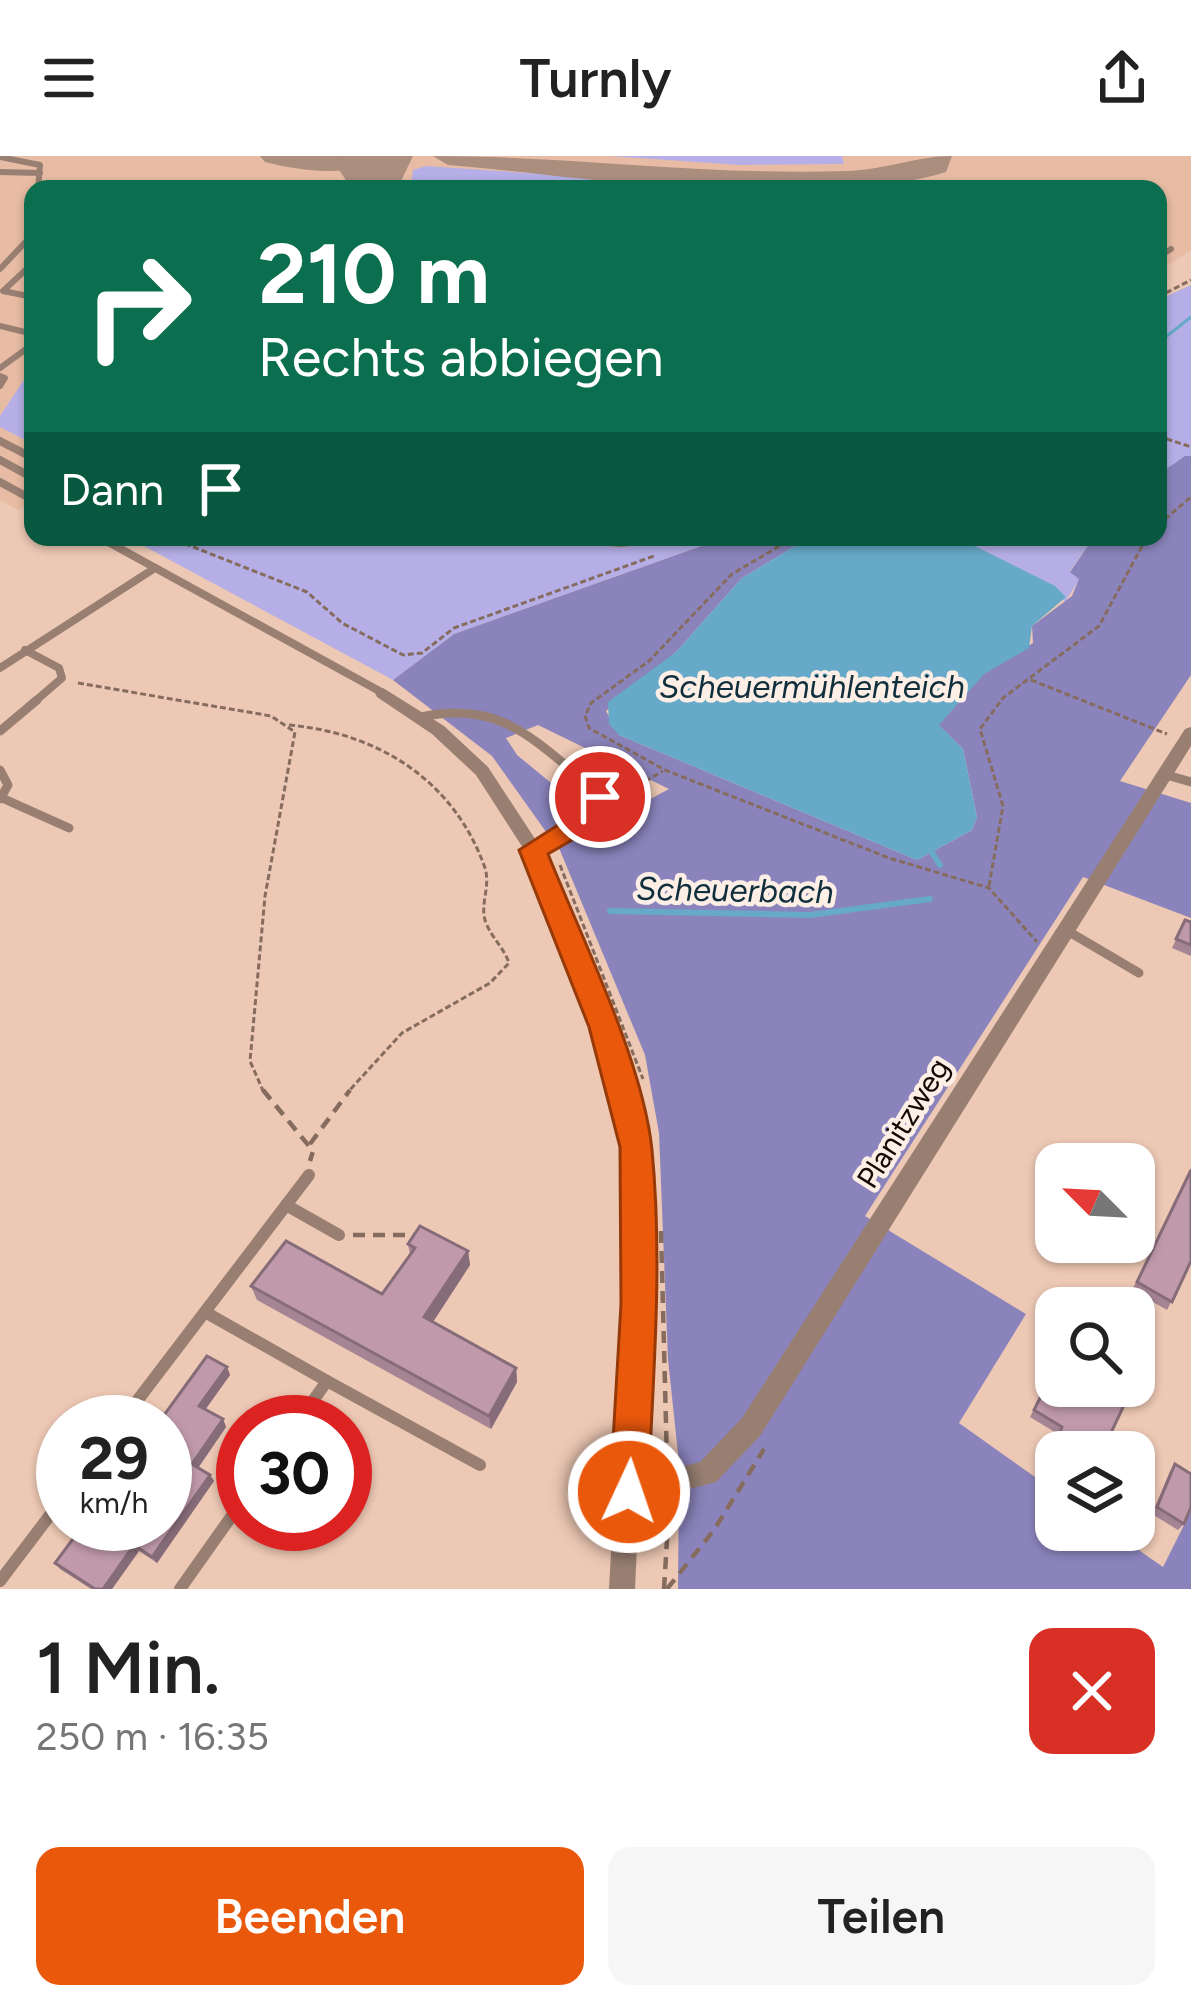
<!DOCTYPE html>
<html lang="de">
<meta charset="utf-8">
<style>
:root{--surface:#fff;--page:#f6f6f6;--text:#222;--muted:#767676;--accent:#ea580c}
body{margin:0;font-family:Figtree,sans-serif;background:var(--page);color:var(--text);height:100vh;display:flex;flex-direction:column;font-size:45px;white-space:nowrap}
*{box-sizing:border-box;margin:0}
p{font-size:39px;color:var(--muted)}
.icon{flex:none;width:66px;height:66px;fill:none;stroke:currentColor;stroke-width:2;stroke-linecap:round;stroke-linejoin:round}
.map{position:relative;height:1433px;overflow:hidden}
.details{display:flex;flex-direction:column;background:var(--surface);flex:1}
.details>*{flex:none}
.banner{position:absolute;left:24px;top:24px;width:1143px;height:366px;border-radius:24px;box-shadow:0 3px 9px #0004;background:#0b6e4f;color:#fff;overflow:hidden}
.needle{width:78px;rotate:294deg}
.tools{position:absolute;left:1035px;top:987px;display:grid;gap:24px}
.tools a{display:grid;place-items:center;width:120px;height:120px;border-radius:24px;background:var(--surface);box-shadow:0 3px 9px #0004;font-size:60px}
.speed{position:absolute;left:36px;top:1239px;display:flex;gap:24px;font-size:60px;font-weight:700;text-align:center}
.speed>*{display:grid;place-content:center;width:156px;height:156px;border-radius:50%;background:var(--surface);box-shadow:0 3px 9px #0004;line-height:1}
.speed small{font-size:30px;font-weight:400}
.speed .limit{border:18px solid #d22;background:#fff;color:#111}
.pin{position:absolute;display:grid;place-items:center;width:102px;height:102px;color:#fff;margin:-51px;border:6px solid #fff;border-radius:50%;box-shadow:0 3px 12px #0007}
.me{position:absolute;width:132px;margin:-66px;rotate:3deg;stroke-linejoin:round;filter:drop-shadow(0 0 9px #0008)}
.turn{display:flex;align-items:center;gap:42px;height:252px;padding:0 36px;font-size:54px}
.turn .icon{width:156px;height:156px;stroke-width:2.5}
.turn b{display:block;font-size:84px;line-height:102px}
.then{display:flex;align-items:center;height:114px;padding:0 36px;background:#0003;gap:24px;font-size:45px}
.round{display:grid;place-items:center;flex:none;width:126px;height:126px;border-radius:24px;background:var(--page)}
.overview{display:flex;align-items:center;justify-content:space-between;height:204px;padding:0 36px}
h1{font-size:72px;font-weight:600;line-height:90px}
.button{display:flex;gap:24px;margin-top:auto;padding:24px 36px}
.button a{flex:1;height:138px;border-radius:24px;background:var(--accent);color:#fff;font-size:48px;font-weight:600;line-height:138px;text-align:center}
.button a+a{background:var(--page);color:var(--text)}
header{display:flex;justify-content:space-between;align-items:center;height:156px;padding:0 36px;background:var(--surface);font-size:54px;font-weight:600}
.map>svg:first-child{display:block}
.built{fill:#e8bca4}
.green{fill:#b6afe7}
.forest{fill:#8b84bc}
.water{fill:#66a9c8}
.lines{fill:none;stroke-linecap:round;stroke-linejoin:round}
.stream-far1{stroke:#66a9c8;stroke-width:3}
.stream{stroke:#66a9c8;stroke-width:6}
.taxiway{fill:#ab8e7e;fill-rule:evenodd}
.runway{fill:#ab8e7e;fill-rule:evenodd}
.path-far1{stroke:#856c5f;stroke-width:3;stroke-dasharray:6 3;stroke-linecap:butt}
.path{stroke:#856c5f;stroke-width:4.5;stroke-dasharray:12 8;stroke-linecap:butt}
.service-far3{stroke:#987f72;stroke-width:6}
.service-far2{stroke:#987f72;stroke-width:8}
.service-far1{stroke:#987f72;stroke-width:9}
.service{stroke:#987f72;stroke-width:12}
.minor{fill:#987f72;fill-rule:evenodd}
.wall{fill:#a58493}
.shaded-wall{fill:#866c78}
.building{fill:#c09aab;stroke:#866c78;stroke-width:3}
.route{fill:#ea580c;stroke:#983908;stroke-width:3}
.labels{text-anchor:middle;dominant-baseline:central;stroke-width:9;stroke-linejoin:round;paint-order:stroke}
.street-label{font-size:30px;fill:#140803;stroke:#fdeee6}
.water-label{font-size:33px;font-style:italic;fill:#0f2f3d;stroke:#fdeee6}
</style>
<header><svg class="icon" aria-label="menu" viewBox="0 0 24 24"><path d="M4 6h16M4 12h16M4 18h16"/></svg>Turnly<svg class="icon" aria-label="share" viewBox="0 0 24 24"><path d="M12 15V3M7 8l5-5 5 5M5 13v7h14v-7"/></svg></header>
<div class="map">
<svg width="1191" height="1433" viewBox="0 0 1191 1433">
<rect width="100%" height="100%" fill="#edc8b4"/>
<path class="built" d="M0,0H1191V94L1158,116V33H33V345L18,354L0,344Z"/>
<g class="green">
<path d="M610,0H842L844,8L739,9Z"/>
<path d="M426,10L759,33H410L413,14Z"/>
<path d="M1191,129V300L1158,319V144Z"/>
<path d="M33,210V288L0,271V260Z"/>
<path d="M127,381H509L621,391L727,381L454,478L393,524Z"/>
<path d="M957,381H1094L1070,415L1080,423L1065,446L1054,430Z"/>
</g>
<path class="forest" d="M1185,300H1191V519L1120,625L1191,647V762L1083,721L865,1060L1026,1158L959,1267L1056,1336V1374H1110L1163,1411L1191,1355V1433H678L679,1307L668,1203L659,977L645,899L559,692L669,633L538,569L506,582L517,599L567,640L569,657L549,680L492,600L393,524L454,478L727,381H810L742,422L676,496L606,555L619,579L917,704L972,674L977,661L963,593L938,569L983,518L1033,487L1032,470L1072,440L1079,423L1070,416L1094,381H1158V319Z"/>
<path class="water" d="M810,381H957L1055,430L1066,441L1032,470L1029,492L984,518L939,569L963,593L977,661L972,674L917,704L619,579L609,568L608,546L676,496L742,422Z"/>
<g class="lines">
<path class="stream-far1" d="M1158,187L1191,161"/>
<g class="stream">
<path d="M928,690L940,709"/>
<path d="M610,755L810,759L930,743"/>
</g>
<g class="taxiway">
<path d="M260,0H381C357,24 295,14 265,6Z"/>
<path d="M433,0C571,0 709,20 846,15C885,14 917,0 952,0L946,16C804,59 596,21 448,9Z"/>
</g>
<path class="runway" d="M339,0H413L400,27L376,33L348,27L337,11Z"/>
<g class="path-far1">
<path d="M1158,141L1191,124"/>
<path d="M1158,280L1191,291"/>
<path d="M1158,369L1191,341"/>
<path d="M168,381L307,436L342,467L403,499L422,497L454,472L654,400"/>
<path d="M795,381L732,418L649,505L591,547L585,560L589,572L665,614L889,702L989,732L1037,786"/>
<path d="M1031,524L1167,578"/>
<path d="M78,527L271,560L295,576L265,740L250,905L264,937"/>
<path d="M289,569C378,577 454,624 485,712C491,731 479,749 486,767C492,782 504,792 509,807L490,827L402,877L347,937"/>
<path d="M614,643L663,615"/>
<path d="M560,709L643,923"/>
<path d="M989,730L1003,650L980,573L1003,542L1099,470L1147,381"/>
</g>
<g class="path">
<path d="M263,934L313,995L310,1005"/>
<path d="M310,988L350,934"/>
<path d="M661,1075L667,1306"/>
<path d="M353,1079H416"/>
<path d="M664,1433L669,1351"/>
<path d="M667,1433L714,1374L764,1293"/>
</g>
<g class="service-far3">
<path d="M0,1L40,9L38,33"/>
<path d="M0,16L40,17"/>
<path d="M1158,101L1171,93"/>
<path d="M33,107L3,135L33,141"/>
<path d="M0,113L33,78"/>
<path d="M0,170L33,178"/>
<path d="M0,212L33,188"/>
<path d="M0,220L5,222L0,230"/>
</g>
<g class="service-far2">
<path d="M0,285L33,302"/>
<path d="M0,304L33,322"/>
<path d="M0,326L33,344"/>
<path d="M99,381L383,537"/>
<path d="M544,381L621,387L679,381"/>
<path d="M25,494L59,512L62,522L33,547"/>
<path d="M0,512L155,412"/>
</g>
<g class="service-far1">
<path d="M421,561C504,543 537,588 597,635L599,656L533,694"/>
<path d="M0,575L37,544"/>
<path d="M0,614L8,629L0,643"/>
<path d="M1163,618L1191,626"/>
<path d="M2,642L69,672"/>
<path d="M1066,774L1139,817"/>
</g>
<g class="service">
<path d="M286,1049L339,1079"/>
<path d="M205,1156L327,1225L298,1266"/>
<path d="M327,1225L480,1309"/>
<path d="M121,1266L309,1019"/>
<path d="M0,1425L63,1342"/>
<path d="M180,1433L243,1344"/>
</g>
<path class="minor" d="M383,532L444,570L488,611L539,689L633,928L651,1021L640,1321L700,1306L742,1262L1185,573L1191,571V590L760,1280L716,1326L639,1346L635,1433H609L629,1066V1021L613,928L525,695L476,619L432,578L377,541L375,537Z"/>
</g>
<g class="wall">
<path d="M1185,764L1191,766V800L1172,792Z"/>
<path d="M1191,1012V1105L1167,1154L1132,1134Z"/>
<path d="M408,1088L468,1095L470,1109L433,1166L516,1212L517,1226L491,1273L257,1144L251,1130L382,1138L410,1098Z"/>
<path d="M1054,1168L1056,1169V1203L1041,1194Z"/>
<path d="M1056,1209L1102,1296H1070L1054,1286L1058,1278L1030,1261Z"/>
<path d="M227,1211L230,1219L205,1253L223,1263L226,1271L198,1312L210,1319L214,1325L157,1407L139,1395L112,1433H91L60,1413L55,1407L165,1266Z"/>
<path d="M1175,1308L1184,1368L1178,1374L1152,1358L1170,1315Z"/>
<path d="M1134,1325L1142,1358L1134,1368Z"/>
</g>
<g class="shaded-wall">
<path d="M468,1095L470,1109L427,1175L424,1161Z"/>
<path d="M227,1211L230,1219L203,1257L199,1250Z"/>
<path d="M516,1212L517,1226L491,1273L489,1260Z"/>
<path d="M223,1263L226,1271L196,1315L192,1308Z"/>
<path d="M210,1319L214,1325L157,1407L152,1401Z"/>
<path d="M134,1389L139,1395L112,1433H103Z"/>
</g>
<g class="building">
<path d="M1185,764L1191,766V789L1176,783Z"/>
<path d="M1191,1014V1105L1172,1146L1137,1126Z"/>
<path d="M420,1070L468,1095L424,1161L516,1212L489,1260L251,1130L286,1085L382,1138L415,1092L408,1088Z"/>
<path d="M1054,1168L1056,1169V1193L1045,1186Z"/>
<path d="M207,1200L227,1211L199,1250L223,1263L192,1308L210,1319L152,1401L134,1389L103,1433H95L55,1407L84,1368H165V1266H159Z"/>
<path d="M1056,1210V1230H1133L1102,1296H1086L1059,1279L1062,1271L1034,1254Z"/>
<path d="M1175,1308L1191,1318V1351L1184,1368L1157,1351Z"/>
<path d="M1134,1325L1152,1336L1142,1358L1134,1353Z"/>
</g>
<path class="route" d="M600,632L613,641L608,663L548,698C582,783 643,905 652,994C663,1107 653,1223 648,1336L642,1350L629,1355L615,1350L610,1336L621,1148L620,991L589,871L519,694L586,651L591,634Z"/>
<g class="labels">
<g class="street-label">
<text transform="translate(903 967) rotate(-58)">Planitzweg</text>
</g>
<g class="water-label">
<text x="812" y="530">Scheuermühlenteich</text>
<text transform="translate(735 734) rotate(1)">Scheuerbach</text>
</g>
</g>
</svg>
<div class="tools">
<a><svg class="needle" viewBox="-14 -14 28 28"><path d="M0-13l5 13h-10z" fill="#e53935"/><path d="M0 13l5-13h-10z" fill="#767676"/></svg></a>
<a><svg class="icon" aria-label="search" viewBox="0 0 24 24"><circle cx="10" cy="10" r="6"/><path d="M15 15l6 6"/></svg></a>
<a><svg class="icon" aria-label="layers" viewBox="0 0 24 24"><path d="M12 4l9 5-9 5-9-5zM3 14l9 5 9-5"/></svg></a>
</div>
<div class="speed"><div>29<small>km/h</small></div><div class="limit">30</div></div>
<div class="pin" style="left:600px;top:641px;background:#d93025"><svg class="icon" aria-label="arrive" viewBox="0 0 24 24"><path d="M6 21V4h12l-3 4 3 4H6"/></svg></div>
<svg class="me" style="left:629px;top:1336px" viewBox="-20 -20 40 40"><circle r="17" fill="#ea580c" stroke="#fff" stroke-width="3"/><path d="M0-11L8 9 0 5-8 9z" fill="#fff"/></svg>
<div class="banner">
<div class="turn"><svg class="icon" aria-label="right" viewBox="0 0 24 24"><path d="M7 20v-9h11M14 6l5 5-5 5"/></svg><div><b>210 m</b>Rechts abbiegen</div></div>
<div class="then">Dann<svg class="icon" aria-label="arrive" viewBox="0 0 24 24"><path d="M6 21V4h12l-3 4 3 4H6"/></svg></div>
</div>
</div>
<section class="details">
<div class="overview"><div><h1>1 Min.</h1><p>250 m · 16:35</p></div><a class="round" style="background:#d93025;color:#fff"><svg class="icon" aria-label="close" viewBox="0 0 24 24"><path d="M6 6l12 12M18 6L6 18"/></svg></a></div>
<div class="button"><a>Beenden</a><a>Teilen</a></div>
</section>
